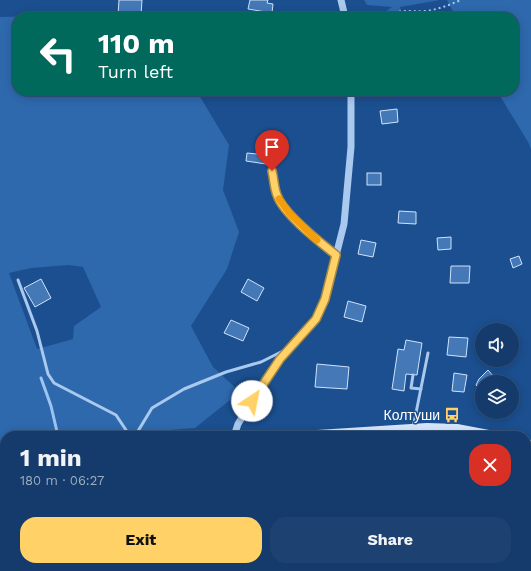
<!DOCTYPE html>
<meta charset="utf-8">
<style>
:root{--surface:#143b6b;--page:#1d4271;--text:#f1f3f6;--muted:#9dadc1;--line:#33557e;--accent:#ffd166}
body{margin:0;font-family:"Work Sans",sans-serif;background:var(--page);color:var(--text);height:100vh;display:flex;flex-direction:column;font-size:15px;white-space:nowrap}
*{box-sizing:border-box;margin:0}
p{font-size:13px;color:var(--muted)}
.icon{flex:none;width:22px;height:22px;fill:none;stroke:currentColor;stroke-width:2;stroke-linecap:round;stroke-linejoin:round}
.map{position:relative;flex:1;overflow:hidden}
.details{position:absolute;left:0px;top:431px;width:531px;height:140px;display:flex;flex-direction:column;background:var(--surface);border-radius:16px 16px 0 0;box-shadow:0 2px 10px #0003,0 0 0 1px var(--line)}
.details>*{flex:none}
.banner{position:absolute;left:12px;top:12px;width:507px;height:84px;border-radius:16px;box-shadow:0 2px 10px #0003,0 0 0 1px var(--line);background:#00695c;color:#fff;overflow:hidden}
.controls{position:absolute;left:475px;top:323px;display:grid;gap:8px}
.controls a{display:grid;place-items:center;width:44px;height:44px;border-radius:50%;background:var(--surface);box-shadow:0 2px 10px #0003,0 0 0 1px var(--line);font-size:20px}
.pin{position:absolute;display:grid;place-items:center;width:34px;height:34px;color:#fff;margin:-41px -17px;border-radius:50% 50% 50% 0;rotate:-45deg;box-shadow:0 0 4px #0007}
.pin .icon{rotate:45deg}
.me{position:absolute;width:44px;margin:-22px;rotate:34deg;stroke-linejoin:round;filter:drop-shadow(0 0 3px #0008)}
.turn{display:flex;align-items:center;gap:14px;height:84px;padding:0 20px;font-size:18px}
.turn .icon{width:52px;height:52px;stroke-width:2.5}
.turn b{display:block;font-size:28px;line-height:34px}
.round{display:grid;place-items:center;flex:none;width:42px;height:42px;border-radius:16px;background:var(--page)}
.overview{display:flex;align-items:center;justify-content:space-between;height:68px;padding:0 20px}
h1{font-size:24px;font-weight:700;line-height:30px}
.primary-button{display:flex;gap:8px;margin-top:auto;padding:8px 20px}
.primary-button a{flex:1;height:46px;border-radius:16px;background:var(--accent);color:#111;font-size:16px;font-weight:700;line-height:46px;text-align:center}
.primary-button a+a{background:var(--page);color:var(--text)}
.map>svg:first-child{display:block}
.green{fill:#2e69ad;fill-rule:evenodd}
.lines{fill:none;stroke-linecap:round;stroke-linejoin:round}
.stream{stroke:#9cc4f0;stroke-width:3}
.building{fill:#4478b7;stroke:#cfe3fa}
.path{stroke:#a9c9ee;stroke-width:2;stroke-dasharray:2 3;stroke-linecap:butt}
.service{stroke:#a9c9ee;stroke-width:3}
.tertiary{stroke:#a9c9ee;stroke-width:7}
.secondary{stroke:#d6e6fa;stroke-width:8}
.route-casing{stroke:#a68842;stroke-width:10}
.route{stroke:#ffd166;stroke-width:7}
.slow{stroke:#f59e0b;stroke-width:7}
.labels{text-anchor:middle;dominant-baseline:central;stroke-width:3;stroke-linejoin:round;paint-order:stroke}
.poi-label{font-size:14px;fill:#fff;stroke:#1b4f8f;text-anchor:end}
</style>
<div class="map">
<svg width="531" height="571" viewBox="0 0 531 571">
<rect width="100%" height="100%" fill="#1b4f8f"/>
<g class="green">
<path d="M364,0H440L400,7L403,17H378L392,7L367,5Z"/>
<path d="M447,0H531V149L528,142L497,91H514V17H456Z"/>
<path d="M100,15L101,17H17V91H194L199,95L229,145L223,190L239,232L227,269L191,326L213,367L240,392L195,428L95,436H5V443L0,444V17ZM69,265L83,267L101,307L74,326L73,339L37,349L9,273L31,268Z"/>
<path d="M0,476H5V566H105L106,571H0Z"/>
</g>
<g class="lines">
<g class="stream">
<path d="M41,378L51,406L58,436H56"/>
<path d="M98,566L99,571"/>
</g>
</g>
<g class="building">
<path d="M119,0H142L141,16L118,15Z"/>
<path d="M250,0H268L267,3L273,4L272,13L248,9Z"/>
<path d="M397,109L398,122L382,124L380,111Z"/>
<path d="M247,153L267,155L266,164L246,161Z"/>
<rect x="367" y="173" width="14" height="12"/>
<path d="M399,211L416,212V224L398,223Z"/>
<path d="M451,237V249L438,250L437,238Z"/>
<path d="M361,240L376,243L373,257L358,254Z"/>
<path d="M519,256L522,264L513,268L510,259Z"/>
<path d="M451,266H470L469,283H450Z"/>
<path d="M41,279L51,298L35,307L24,288Z"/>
<path d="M248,279L264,288L257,301L241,292Z"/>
<path d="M348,301L366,306L362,322L344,317Z"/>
<path d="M231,320L249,328L243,341L224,333Z"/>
<path d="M449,337L468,338L466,357L447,355Z"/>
<path d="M406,340L422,343L417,375L406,374L404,391L392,389L398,349L404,350Z"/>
<path d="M317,364L349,367L347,389L315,387Z"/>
<path d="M488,370L494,377L489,382H482V388L481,390L476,385L479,379Z"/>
<path d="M454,373L467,375L464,392L452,391Z"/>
<path d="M429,566H443L446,571H422Z"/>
</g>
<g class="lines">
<g class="path">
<path d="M385,17C400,8 409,12 425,11C437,10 449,5 461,0"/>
<path d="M174,433L175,436"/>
</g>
<g class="service">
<path d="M272,171C274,179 274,188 277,195C283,214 321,242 336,255"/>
<path d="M18,280L37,331L48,374L54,383L116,415L130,436"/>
<path d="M413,375L411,388L421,389"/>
<path d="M413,428L428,353"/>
<path d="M135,436L152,408L184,389L226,372L261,362L283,351"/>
<path d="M526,511L531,507"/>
<path d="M466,571L474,566"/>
</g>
<g class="tertiary">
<path d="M341,0L345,17"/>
<path d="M234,436L238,424L252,401L280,359L316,319L325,299L344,224L351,147V91"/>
</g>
<g class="secondary">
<path d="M286,436L427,427L457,428L499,436"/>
<path d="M526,443L531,444"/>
<path d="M0,457L5,456"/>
<path d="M253,566L255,571"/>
</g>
</g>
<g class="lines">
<g class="route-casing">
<path id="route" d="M252,401L280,359L316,319L325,299L336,255C321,243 283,214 277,195C274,188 274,179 272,171"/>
</g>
<use href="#route" class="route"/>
<path class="slow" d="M279,199L290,214L317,240"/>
</g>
<defs>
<g id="bus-bare" transform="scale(1.2)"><path d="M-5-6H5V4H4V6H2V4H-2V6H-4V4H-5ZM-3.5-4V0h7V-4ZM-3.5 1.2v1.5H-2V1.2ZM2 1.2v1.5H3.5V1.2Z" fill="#ffd166" stroke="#1b4f8f" stroke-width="2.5" paint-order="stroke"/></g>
</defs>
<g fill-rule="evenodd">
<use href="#bus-bare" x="452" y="415"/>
</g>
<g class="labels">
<g class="poi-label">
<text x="440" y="415">Колтуши</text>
</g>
</g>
</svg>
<div class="controls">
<a><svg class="icon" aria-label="sound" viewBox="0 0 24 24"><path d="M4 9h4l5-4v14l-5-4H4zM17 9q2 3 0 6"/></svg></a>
<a><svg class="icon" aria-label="layers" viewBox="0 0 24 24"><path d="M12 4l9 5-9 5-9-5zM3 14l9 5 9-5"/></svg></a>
</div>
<div class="pin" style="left:272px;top:171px;background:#d93025"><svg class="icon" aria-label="arrive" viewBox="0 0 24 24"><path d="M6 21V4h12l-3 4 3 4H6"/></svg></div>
<svg class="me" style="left:252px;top:401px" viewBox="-20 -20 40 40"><circle r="19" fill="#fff"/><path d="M0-13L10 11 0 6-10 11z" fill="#ffd166"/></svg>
<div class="banner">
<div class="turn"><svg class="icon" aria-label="left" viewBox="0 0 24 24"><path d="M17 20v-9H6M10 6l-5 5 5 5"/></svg><div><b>110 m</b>Turn left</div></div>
</div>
<section class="details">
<div class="overview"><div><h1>1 min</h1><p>180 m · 06:27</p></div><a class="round" style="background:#d93025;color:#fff"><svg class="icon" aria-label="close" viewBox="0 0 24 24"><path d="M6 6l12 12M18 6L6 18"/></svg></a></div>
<div class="primary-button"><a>Exit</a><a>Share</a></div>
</section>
</div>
